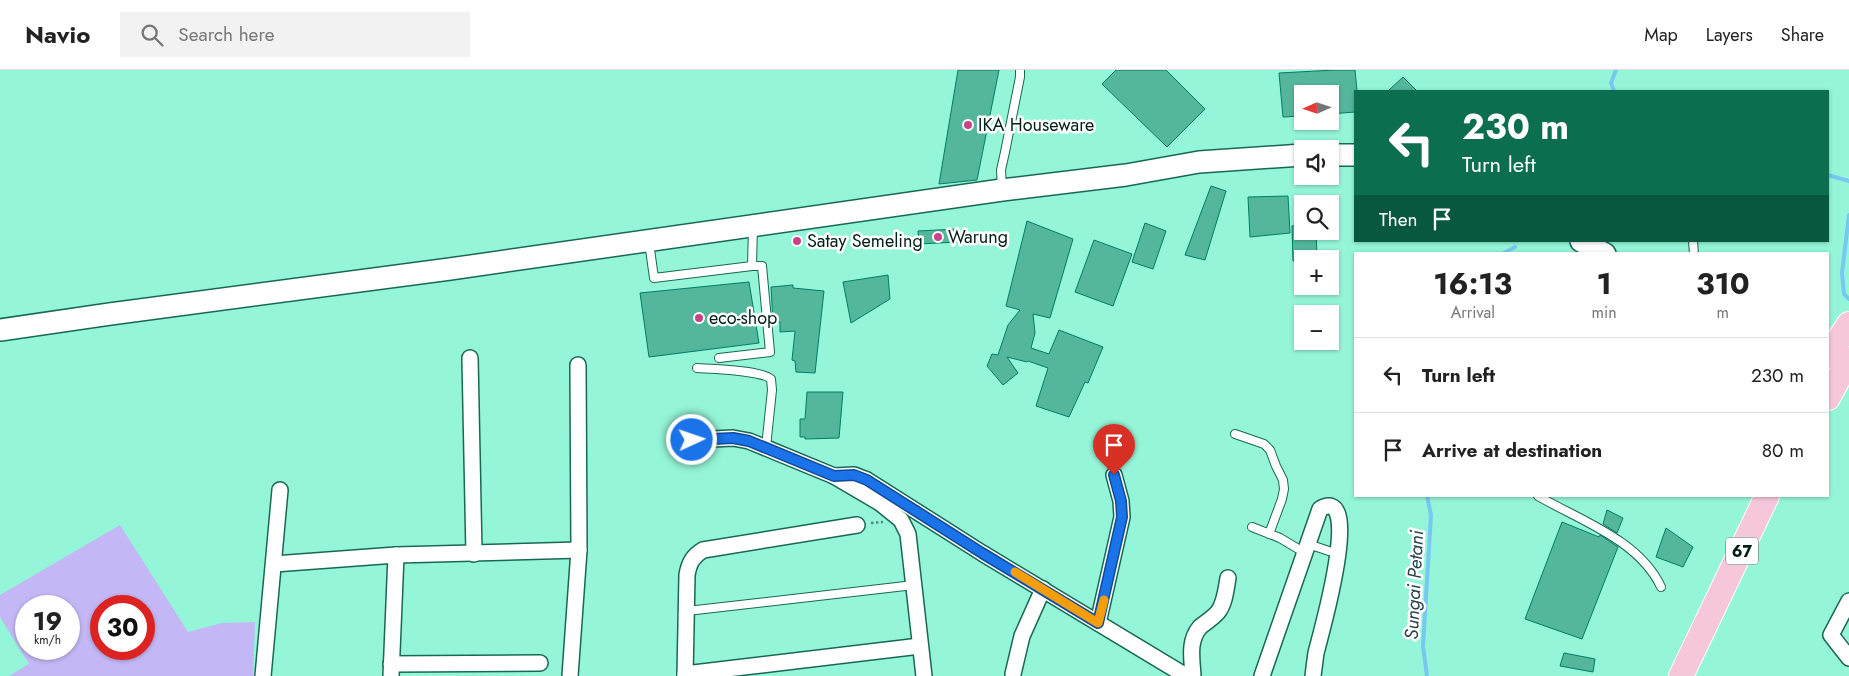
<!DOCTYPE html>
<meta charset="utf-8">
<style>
:root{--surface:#fff;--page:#f2f2f2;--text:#222;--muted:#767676;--line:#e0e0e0}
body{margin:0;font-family:Jost,sans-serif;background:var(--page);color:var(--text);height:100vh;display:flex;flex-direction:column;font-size:19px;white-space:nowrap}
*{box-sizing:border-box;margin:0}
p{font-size:16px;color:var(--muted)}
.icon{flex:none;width:28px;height:28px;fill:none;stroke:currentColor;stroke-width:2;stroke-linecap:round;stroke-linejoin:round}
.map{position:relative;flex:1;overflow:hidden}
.panel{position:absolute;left:1354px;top:182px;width:475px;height:245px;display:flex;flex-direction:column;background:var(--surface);border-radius:0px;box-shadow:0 1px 4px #0004}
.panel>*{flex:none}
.banner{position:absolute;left:1354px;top:20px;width:475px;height:152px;border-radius:0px;box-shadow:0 1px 4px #0004;background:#0b6e4f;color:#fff;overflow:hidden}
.needle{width:32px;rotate:267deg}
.fabs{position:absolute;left:1294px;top:15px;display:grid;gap:10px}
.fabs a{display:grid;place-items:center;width:45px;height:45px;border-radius:0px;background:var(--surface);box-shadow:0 1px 4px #0004;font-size:25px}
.speed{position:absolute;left:15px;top:525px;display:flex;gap:10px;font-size:25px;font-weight:700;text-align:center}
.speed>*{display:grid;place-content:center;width:65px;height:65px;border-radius:50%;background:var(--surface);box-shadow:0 1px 4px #0004;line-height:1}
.speed small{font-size:12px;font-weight:400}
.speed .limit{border:8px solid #d22;background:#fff;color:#111}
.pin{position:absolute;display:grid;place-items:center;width:42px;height:42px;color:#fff;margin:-51px -21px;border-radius:50% 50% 50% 0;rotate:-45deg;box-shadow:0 0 5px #0007}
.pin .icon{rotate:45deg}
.me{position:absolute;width:55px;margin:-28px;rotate:87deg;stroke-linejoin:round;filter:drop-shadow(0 0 4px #0008)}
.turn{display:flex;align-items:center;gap:18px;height:105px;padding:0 25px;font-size:22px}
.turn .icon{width:65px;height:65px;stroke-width:2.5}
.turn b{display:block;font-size:35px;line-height:42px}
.then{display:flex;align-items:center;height:48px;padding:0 25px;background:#0003;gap:10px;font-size:19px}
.eta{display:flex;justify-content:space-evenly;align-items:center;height:85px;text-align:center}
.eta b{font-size:30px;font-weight:700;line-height:35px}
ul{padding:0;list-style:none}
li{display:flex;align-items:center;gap:15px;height:75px;padding:0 25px;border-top:1px solid var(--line)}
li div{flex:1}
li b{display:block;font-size:19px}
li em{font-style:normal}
header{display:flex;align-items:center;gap:30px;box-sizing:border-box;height:70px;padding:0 25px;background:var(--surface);border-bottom:1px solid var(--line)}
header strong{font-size:24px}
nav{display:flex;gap:28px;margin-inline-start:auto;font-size:18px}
.search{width:350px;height:45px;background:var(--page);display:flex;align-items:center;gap:12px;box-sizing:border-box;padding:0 18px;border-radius:0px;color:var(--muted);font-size:19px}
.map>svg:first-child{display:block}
.green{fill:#c3b7f6;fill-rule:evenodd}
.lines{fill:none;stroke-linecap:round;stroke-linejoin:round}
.stream{stroke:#78c8f2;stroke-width:4}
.building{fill:#54b79c;stroke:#007d65}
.lane-casing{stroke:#186855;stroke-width:10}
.street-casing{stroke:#186855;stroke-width:18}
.secondary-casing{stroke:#186855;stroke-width:24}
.primary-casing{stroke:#fff;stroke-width:26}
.path{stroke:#4a8b78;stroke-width:2.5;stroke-dasharray:2.5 2.5;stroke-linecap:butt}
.lane{stroke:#fff;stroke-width:8}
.street{stroke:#fff;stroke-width:15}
.secondary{stroke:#fff;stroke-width:21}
.primary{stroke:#f6c7db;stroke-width:24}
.route-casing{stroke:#114b97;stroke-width:12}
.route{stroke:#1a73e8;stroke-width:9}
.slow{stroke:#f59e0b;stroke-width:9}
.poi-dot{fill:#c74386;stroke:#fff;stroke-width:2}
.labels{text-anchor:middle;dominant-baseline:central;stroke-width:5;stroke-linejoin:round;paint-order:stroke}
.shield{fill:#fff;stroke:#4c625d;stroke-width:1}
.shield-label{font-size:16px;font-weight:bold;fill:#001f17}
.poi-label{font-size:18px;fill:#001f17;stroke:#fff;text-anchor:start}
.water-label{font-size:19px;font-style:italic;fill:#2a4350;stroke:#fff}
</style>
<header>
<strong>Navio</strong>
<div class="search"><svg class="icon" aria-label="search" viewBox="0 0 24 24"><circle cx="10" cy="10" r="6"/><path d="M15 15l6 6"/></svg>Search here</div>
<nav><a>Map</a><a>Layers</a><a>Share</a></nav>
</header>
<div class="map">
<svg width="1849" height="606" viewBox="0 0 1849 606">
<rect width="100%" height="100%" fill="#94f5d8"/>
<path class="green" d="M120,455L188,562L222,553L255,552L253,606H9L29,594L0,547V525ZM69,536V579H26V536ZM144,536V579H101V536Z"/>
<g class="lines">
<g class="stream">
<path d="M1614,21L1611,13L1616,0"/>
<path d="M1828,105L1849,111"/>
<path d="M1849,145L1842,203L1844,224L1849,229"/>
<path d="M1502,184L1515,177"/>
<path d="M1427,426L1431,445L1423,576L1427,606"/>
</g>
</g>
<g class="building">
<path d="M958,0H999L977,110L939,114Z"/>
<path d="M1116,0H1166L1205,39L1167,77L1102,14Z"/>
<path d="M1335,0H1355L1357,21H1355V42L1330,44V24H1302V46L1283,47L1279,3Z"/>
<path d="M1403,7L1417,21H1388Z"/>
<path d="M1211,116L1226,121L1205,190L1185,185Z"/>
<path d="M1288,126L1290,163L1250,167L1248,127Z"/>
<path d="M1027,151L1073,169L1050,248L1033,244L1035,263L1031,278L1049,284L1059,260L1103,277L1088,313L1085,312L1069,347L1036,336L1048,298L1028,291L1027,292L1007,287L1018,303L1003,315L987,296L992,284L998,285L1008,255L1020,240L1006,236Z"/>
<path d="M1145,153L1166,161L1153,199L1132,192Z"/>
<path d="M1302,154V161H1316L1317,185L1302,188V191H1293L1292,156Z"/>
<path d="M957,159L958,172L919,174L918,161Z"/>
<path d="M1094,170L1132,184L1113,236L1075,222Z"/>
<path d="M888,205L890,229L851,253L843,212Z"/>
<path d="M749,212L759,273L649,287L640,223Z"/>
<path d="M793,215V218L824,221L815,303L796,302L795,291L792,290L795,261L780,262V252H773L771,217Z"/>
<path d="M807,322H843L839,368L805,369V367H800V349H805Z"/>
<path d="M1607,440L1623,448L1617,463L1603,454Z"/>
<path d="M1562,452L1599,467L1600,465L1618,477L1582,569L1525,549Z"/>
<path d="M1666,458L1693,477L1683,497L1656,487Z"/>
<path d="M1564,583L1595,589L1593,602L1560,596Z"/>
</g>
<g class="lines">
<g class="lane-casing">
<g id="lane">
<path d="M1002,118L1001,100L1005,82L1020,7V0"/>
<path d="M1693,171L1694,184"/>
<path d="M649,172L654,208L752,196L753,157"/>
<path d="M719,288L770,282L762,196H752"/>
<path d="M697,298C713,299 760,300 771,309L772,320L766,377"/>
<path d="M1235,364L1264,374L1270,380L1276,396L1283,410L1284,419L1282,429L1269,464"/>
<path d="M1538,426C1581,451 1639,470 1661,517"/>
<path d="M1252,457L1280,468L1305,483"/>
<path d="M1308,474L1338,484"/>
<path d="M687,541L914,515"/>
</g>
</g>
<g class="street-casing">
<g id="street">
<path d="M470,288L474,484"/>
<path d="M692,370L733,368L749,371L834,406L880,433L901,450L908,464L924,606"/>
<path d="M834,406L854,405L867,410L982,483L1186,606"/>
<path d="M274,494L396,485L579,480"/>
<path d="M1849,531L1831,565L1849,588"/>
<path d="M1098,553L1122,447L1121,431L1114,405"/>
<path d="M391,594L540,593"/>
<path d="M685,604L920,576"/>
<path d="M1013,604L1022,566L1043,519"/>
<path d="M263,606L280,420"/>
<path d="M391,606L396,485"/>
<path d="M570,606L579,480L578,295"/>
<path d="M685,606L687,505C689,493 693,486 703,480L857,455"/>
<path d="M1193,606C1192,589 1188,571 1200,557C1206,552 1213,548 1218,542C1225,533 1226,519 1228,508"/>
<path d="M1262,606L1320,439C1365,413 1319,570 1316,583C1315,590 1314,598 1313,606"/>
</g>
</g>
<g class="secondary-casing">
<g id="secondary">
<path d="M1330,85H1355"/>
<path d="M1581,171L1605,184"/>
<path d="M0,260L110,244L450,199L1002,120L1126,105L1199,92L1302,85"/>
</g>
</g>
<g class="primary-casing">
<g id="primary">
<path d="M1828,286L1849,254"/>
<path d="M1828,328L1849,289"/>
<path d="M1681,606L1767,426"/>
</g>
</g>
<path class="path" d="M871,453L883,452"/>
<use href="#lane" class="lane"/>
<use href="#street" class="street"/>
<use href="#secondary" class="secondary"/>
<use href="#primary" class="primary"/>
</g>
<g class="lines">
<g class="route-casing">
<path id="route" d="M692,370L733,368L749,371L834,406L854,405L867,410L982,483L1098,553L1122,447L1121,431L1114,405"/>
</g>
<use href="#route" class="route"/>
<path class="slow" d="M1015,502L1098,553L1104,530"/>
</g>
<g class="poi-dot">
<circle cx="968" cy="55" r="5"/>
<circle cx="938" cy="167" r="5"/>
<circle cx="797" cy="171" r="5"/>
<circle cx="699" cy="248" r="5"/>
</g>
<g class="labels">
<rect class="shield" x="1726" y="467.5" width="32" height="27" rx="4"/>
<g class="shield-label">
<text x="1742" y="481">67</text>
</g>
<g class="poi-label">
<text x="978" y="55">IKA Houseware</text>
<text x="948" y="167">Warung</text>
<text x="807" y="171">Satay Semeling</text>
<text x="709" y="248">eco-shop</text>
</g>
<g class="water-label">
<text transform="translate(1414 515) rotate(-87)">Sungai Petani</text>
</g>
</g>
</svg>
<div class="fabs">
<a><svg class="needle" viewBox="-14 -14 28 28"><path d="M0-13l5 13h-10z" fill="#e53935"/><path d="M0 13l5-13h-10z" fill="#767676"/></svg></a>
<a><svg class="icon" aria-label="sound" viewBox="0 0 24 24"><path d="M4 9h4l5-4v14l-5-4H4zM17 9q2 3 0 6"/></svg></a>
<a><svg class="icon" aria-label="search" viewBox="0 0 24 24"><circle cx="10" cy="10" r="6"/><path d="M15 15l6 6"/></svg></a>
<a>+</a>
<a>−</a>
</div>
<div class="speed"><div>19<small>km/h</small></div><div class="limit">30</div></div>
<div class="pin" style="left:1114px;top:405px;background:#d93025"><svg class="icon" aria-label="arrive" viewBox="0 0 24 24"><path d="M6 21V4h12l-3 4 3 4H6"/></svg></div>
<svg class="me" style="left:692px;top:370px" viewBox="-20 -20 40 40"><circle r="17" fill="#1a73e8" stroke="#fff" stroke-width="3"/><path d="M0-11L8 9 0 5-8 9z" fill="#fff"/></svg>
<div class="banner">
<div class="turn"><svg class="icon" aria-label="left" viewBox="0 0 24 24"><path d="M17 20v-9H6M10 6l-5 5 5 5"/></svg><div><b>230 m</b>Turn left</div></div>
<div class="then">Then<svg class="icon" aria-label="arrive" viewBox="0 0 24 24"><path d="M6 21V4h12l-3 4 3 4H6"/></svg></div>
</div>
<section class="panel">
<div class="eta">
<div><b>16:13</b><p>Arrival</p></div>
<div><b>1</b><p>min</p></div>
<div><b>310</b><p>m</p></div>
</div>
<ul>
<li><svg class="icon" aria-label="left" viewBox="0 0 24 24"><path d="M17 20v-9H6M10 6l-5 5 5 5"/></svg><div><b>Turn left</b></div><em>230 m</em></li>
<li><svg class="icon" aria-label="arrive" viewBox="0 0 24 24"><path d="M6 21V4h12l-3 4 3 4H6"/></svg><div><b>Arrive at destination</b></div><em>80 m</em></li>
</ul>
</section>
</div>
